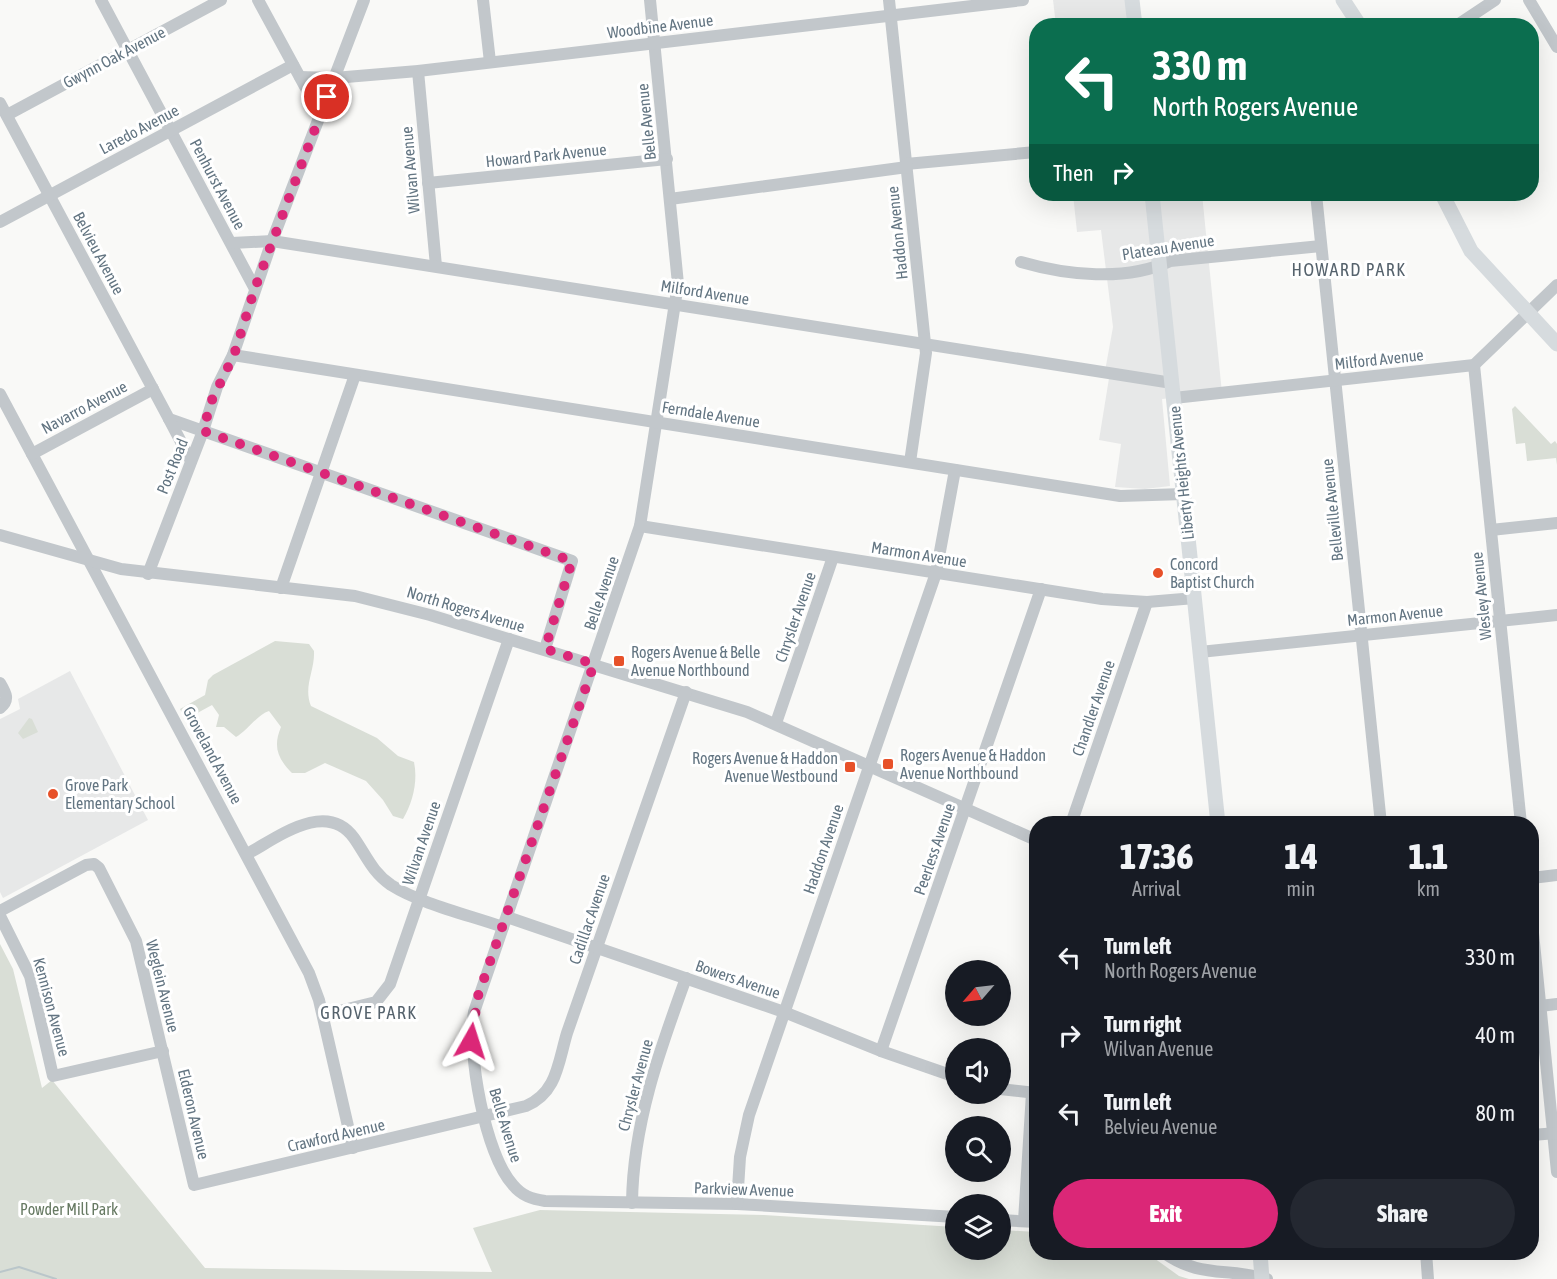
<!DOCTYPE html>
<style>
:root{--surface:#171b24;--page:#242831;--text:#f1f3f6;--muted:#9ea1a6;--accent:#db2777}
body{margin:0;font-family:"Asap Condensed",sans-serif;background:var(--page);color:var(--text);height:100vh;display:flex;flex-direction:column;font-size:22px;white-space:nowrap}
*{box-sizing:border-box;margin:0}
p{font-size:20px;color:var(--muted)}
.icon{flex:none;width:33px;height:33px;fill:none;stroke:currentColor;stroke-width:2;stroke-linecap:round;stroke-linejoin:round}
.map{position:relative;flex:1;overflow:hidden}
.sheet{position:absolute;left:1029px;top:816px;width:510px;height:444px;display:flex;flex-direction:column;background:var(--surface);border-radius:24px;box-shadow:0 6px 24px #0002}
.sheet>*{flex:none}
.hud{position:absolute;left:1029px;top:18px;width:510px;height:183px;border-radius:24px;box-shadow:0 6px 24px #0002;background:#0b6e4f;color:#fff;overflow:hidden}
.needle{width:39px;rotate:242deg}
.buttons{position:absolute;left:945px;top:960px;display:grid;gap:12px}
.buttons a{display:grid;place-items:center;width:66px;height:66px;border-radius:50%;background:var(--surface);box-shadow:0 6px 24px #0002;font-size:30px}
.pin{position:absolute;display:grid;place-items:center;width:51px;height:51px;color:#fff;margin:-26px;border:3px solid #fff;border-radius:50%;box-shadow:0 2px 6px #0007}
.me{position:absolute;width:66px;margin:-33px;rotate:6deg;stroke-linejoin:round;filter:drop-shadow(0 0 4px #0008)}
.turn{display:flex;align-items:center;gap:21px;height:126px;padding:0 24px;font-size:27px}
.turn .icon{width:78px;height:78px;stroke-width:2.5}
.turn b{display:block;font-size:42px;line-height:51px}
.then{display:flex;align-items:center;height:57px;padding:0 24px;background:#0003;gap:12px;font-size:22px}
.eta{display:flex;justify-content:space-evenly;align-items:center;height:102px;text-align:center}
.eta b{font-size:36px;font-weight:800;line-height:42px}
.button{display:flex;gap:12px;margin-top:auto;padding:12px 24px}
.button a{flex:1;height:69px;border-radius:36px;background:var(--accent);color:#fff;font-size:24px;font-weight:800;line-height:69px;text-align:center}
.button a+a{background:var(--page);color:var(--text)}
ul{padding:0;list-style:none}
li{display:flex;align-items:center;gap:18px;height:78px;padding:0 24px}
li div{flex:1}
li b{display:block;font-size:22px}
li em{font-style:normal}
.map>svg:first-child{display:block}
.built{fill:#e7e8e8}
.green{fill:#d9ded6}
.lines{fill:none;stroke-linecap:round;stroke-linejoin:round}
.stream{stroke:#bac6ca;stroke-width:2}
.minor{stroke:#c2c7cb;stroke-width:12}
.major{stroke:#d6dbde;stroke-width:15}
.route{stroke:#db2777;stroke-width:10;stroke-dasharray:0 18}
.poi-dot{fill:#e75129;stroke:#fff;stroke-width:2}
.labels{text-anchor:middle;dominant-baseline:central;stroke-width:6;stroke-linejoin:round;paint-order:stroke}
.street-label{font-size:16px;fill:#637582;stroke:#fff}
.poi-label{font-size:16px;fill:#637582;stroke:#fff;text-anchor:start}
.park-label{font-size:16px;fill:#677a63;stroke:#fff}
.neighbourhood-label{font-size:18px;letter-spacing:1.5px;fill:#56636d;stroke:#fff}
</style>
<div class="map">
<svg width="1557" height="1279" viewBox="0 0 1557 1279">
<rect width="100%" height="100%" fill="#f9f9f7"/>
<g class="built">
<path d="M1053,0H1132L1134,25H1056Z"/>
<path d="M1073,194H1202L1222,393L1162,399L1170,486L1145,489L1115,487L1121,444L1099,440L1110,372L1105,371L1113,327L1101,230L1077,232Z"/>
<path d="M70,671L148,820L3,898L0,892V719L20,709L18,699Z"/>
</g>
<g class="green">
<path d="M1515,406L1551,444L1555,441L1557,444V465L1556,458L1527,461L1525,443L1516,444L1512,409Z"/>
<path d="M275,641L309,644L314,651C315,671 303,686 311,706L377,738L398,756L414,762C418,781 413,802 403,819L393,816L383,800L366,781L325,763L305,773H292C277,758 273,746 281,727L269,711C258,714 247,731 236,737L224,727H216L219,715L212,705L190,717L183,715L180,709L205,695L208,680L213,675Z"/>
<path d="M29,718L32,719L38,732L23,739L18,733Z"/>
<path d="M0,944L13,969L42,1088L52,1080L205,1268L492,1272L473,1228L540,1210L764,1215L955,1227L956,1250H1000L1001,1230L1036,1232V1252L1147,1253L1179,1276L1189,1279H0Z"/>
</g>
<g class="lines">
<path class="stream" d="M0,1272L19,1267L56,1279"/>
<g class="minor">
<path d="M101,0L255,289"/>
<path d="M258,0L321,116"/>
<path d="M483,0L490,62"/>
<path d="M650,0L678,284L640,526L474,1012C467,1052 485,1155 513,1185C522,1196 532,1199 545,1201L737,1204L956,1217"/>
<path d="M889,0L926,353L910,462"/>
<path d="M1529,0L1557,47"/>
<path d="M1456,26L1495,0"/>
<path d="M418,71L436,266"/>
<path d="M300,77L334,78L418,71L1023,0"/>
<path d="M0,103L169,419L572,561L545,649"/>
<path d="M7,115L221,0"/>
<path d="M906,164L1036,152"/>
<path d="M428,183L667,159"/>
<path d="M1316,194L1381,824"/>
<path d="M670,199L907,167"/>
<path d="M0,222L293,65"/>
<path d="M232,243L272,241L1172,383"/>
<path d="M1021,262C1066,275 1126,282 1170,261L1321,246"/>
<path d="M233,355L1120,496L1184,494"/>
<path d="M1474,365L1521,824"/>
<path d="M0,394L309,973L319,1000L353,1148"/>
<path d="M1174,398L1474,365L1557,285"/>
<path d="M169,419L191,461"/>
<path d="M32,454L153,389"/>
<path d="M640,526L1102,599L1147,602L1195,598"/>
<path d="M1491,530L1557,523"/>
<path d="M0,535L121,569L355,596L430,615L747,712L1036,840"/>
<path d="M148,574L203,431L217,387L233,355L272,241L364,0"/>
<path d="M281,588L355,375"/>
<path d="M1200,652L1557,615"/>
<path d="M0,683C6,693 10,700 0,708"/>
<path d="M776,723L833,557"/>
<path d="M1071,824L1147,602"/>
<path d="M247,854C277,838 326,799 354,838C366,855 372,872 391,885C421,904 469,915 503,927"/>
<path d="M1532,878L1557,875"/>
<path d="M0,911L86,865L94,864L99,868L136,941L194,1185L526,1106C557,1093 558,1063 567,1033L686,692"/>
<path d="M0,916L30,976L53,1076L163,1051"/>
<path d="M507,917L784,1012L881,1051L956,1077"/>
<path d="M1532,923L1557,1172"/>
<path d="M1036,924V923"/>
<path d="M1540,1006L1557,1004"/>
<path d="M323,1015L376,1002L390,984L509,639"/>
<path d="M881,1051L1041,589"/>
<path d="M1000,1089L1036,1093"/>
<path d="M1532,1135L1557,1133"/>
<path d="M632,1203C633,1124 659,1052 686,978"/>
<path d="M737,1204L740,1157L749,1115L936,573L955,470"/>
<path d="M1000,1220L1036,1222"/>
<path d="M1024,1221L1032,1093"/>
<path d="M1163,1252C1201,1279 1225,1267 1267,1279"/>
<path d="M1426,1252L1428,1279"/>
</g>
<g class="major">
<path d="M1132,0L1135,26"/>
<path d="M1343,0L1360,26"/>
<path d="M1152,194L1218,824"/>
<path d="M1442,194L1471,251L1557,344"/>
<path d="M1260,1252L1262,1279"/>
</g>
</g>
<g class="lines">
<path class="route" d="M327,97L255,288L234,355L211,402L203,431L572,561L545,649L594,664L478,996L471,1041"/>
</g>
<g class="poi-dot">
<circle cx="1158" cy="573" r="6"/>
<rect x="613" y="655" width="12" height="12" rx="3"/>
<rect x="882" y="758" width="12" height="12" rx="3"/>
<rect x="844" y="761" width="12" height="12" rx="3"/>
<circle cx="53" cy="794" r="6"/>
</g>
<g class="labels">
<g class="street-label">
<text transform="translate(660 26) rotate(-7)">Woodbine Avenue</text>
<text transform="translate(114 57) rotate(-28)">Gwynn Oak Avenue</text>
<text transform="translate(646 122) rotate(-96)">Belle Avenue</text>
<text transform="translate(139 129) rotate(-28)">Laredo Avenue</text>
<text transform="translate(546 155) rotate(-6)">Howard Park Avenue</text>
<text transform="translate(410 170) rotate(-95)">Wilvan Avenue</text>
<text transform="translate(218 184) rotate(62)">Penhurst Avenue</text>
<text transform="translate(897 233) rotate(-96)">Haddon Avenue</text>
<text transform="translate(1168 247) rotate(-9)">Plateau Avenue</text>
<text transform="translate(99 253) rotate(62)">Belvieu Avenue</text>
<text transform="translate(705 292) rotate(9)">Milford Avenue</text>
<text transform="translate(1379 359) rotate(-6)">Milford Avenue</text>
<text transform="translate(84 407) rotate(-28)">Navarro Avenue</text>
<text transform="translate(711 414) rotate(9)">Ferndale Avenue</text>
<text transform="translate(172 466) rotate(-68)">Post Road</text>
<text transform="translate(1181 473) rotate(-96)">Liberty Heights Avenue</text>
<text transform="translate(1332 510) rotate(-96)">Belleville Avenue</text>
<text transform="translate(919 554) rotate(9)">Marmon Avenue</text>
<text transform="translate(601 593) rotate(-71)">Belle Avenue</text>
<text transform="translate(1481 596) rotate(-96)">Wesley Avenue</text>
<text transform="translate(466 609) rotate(17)">North Rogers Avenue</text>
<text transform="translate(1395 615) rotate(-6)">Marmon Avenue</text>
<text transform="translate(795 617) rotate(-71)">Chrysler Avenue</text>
<text transform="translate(1093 708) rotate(-71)">Chandler Avenue</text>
<text transform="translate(213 755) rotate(62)">Groveland Avenue</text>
<text transform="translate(421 843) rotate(-71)">Wilvan Avenue</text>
<text transform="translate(823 849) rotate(-71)">Haddon Avenue</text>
<text transform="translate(934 849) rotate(-71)">Peerless Avenue</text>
<text transform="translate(589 919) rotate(-71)">Cadillac Avenue</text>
<text transform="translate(738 979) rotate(19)">Bowers Avenue</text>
<text transform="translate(163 986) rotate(76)">Weglein Avenue</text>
<text transform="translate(52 1007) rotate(75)">Kennison Avenue</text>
<text transform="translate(635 1085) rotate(-75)">Chrysler Avenue</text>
<text transform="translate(194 1114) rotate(77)">Elderon Avenue</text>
<text transform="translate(506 1125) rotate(73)">Belle Avenue</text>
<text transform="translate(336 1135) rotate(-13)">Crawford Avenue</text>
<text transform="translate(744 1189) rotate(2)">Parkview Avenue</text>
</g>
<g class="poi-label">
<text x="1170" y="564">Concord<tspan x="1170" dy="18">Baptist Church</tspan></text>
<text x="631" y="652">Rogers Avenue &amp; Belle<tspan x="631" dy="18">Avenue Northbound</tspan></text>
<text x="900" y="755">Rogers Avenue &amp; Haddon<tspan x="900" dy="18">Avenue Northbound</tspan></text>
<text x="838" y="758" text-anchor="end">Rogers Avenue &amp; Haddon<tspan x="838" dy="18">Avenue Westbound</tspan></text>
<text x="65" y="785">Grove Park<tspan x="65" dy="18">Elementary School</tspan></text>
</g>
<g class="park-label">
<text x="69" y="1209">Powder Mill Park</text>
</g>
<g class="neighbourhood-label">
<text x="1349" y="269">HOWARD PARK</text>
<text x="369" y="1012">GROVE PARK</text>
</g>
</g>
</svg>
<div class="buttons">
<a><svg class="needle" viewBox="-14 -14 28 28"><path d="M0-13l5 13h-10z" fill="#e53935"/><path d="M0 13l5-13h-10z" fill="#9ea1a6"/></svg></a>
<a><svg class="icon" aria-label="sound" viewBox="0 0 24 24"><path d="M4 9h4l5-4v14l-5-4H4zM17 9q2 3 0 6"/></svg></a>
<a><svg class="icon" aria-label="search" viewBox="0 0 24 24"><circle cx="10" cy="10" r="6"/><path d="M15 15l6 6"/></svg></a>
<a><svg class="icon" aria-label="layers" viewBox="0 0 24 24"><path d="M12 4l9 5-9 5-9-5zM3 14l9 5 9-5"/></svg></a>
</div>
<div class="pin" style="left:327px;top:97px;background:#d93025"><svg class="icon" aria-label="arrive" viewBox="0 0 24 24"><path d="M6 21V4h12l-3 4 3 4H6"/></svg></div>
<svg class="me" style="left:471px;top:1041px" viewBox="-20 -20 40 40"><path d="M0-17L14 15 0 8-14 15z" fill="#db2777" stroke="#fff" stroke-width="4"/></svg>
<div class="hud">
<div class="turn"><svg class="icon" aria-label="left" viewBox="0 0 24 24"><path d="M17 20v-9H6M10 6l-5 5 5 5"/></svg><div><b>330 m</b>North Rogers Avenue</div></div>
<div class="then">Then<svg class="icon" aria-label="right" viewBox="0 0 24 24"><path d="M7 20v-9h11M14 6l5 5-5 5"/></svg></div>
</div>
<section class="sheet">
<div class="eta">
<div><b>17:36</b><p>Arrival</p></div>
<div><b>14</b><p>min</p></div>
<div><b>1.1</b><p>km</p></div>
</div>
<ul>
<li><svg class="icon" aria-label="left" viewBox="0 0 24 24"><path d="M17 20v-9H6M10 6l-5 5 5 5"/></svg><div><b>Turn left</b><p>North Rogers Avenue</p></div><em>330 m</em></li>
<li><svg class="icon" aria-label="right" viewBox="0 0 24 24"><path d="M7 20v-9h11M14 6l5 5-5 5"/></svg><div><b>Turn right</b><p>Wilvan Avenue</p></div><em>40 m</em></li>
<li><svg class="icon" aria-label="left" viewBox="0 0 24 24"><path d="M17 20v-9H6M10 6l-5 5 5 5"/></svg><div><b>Turn left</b><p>Belvieu Avenue</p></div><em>80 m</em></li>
</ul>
<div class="button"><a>Exit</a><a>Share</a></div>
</section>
</div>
